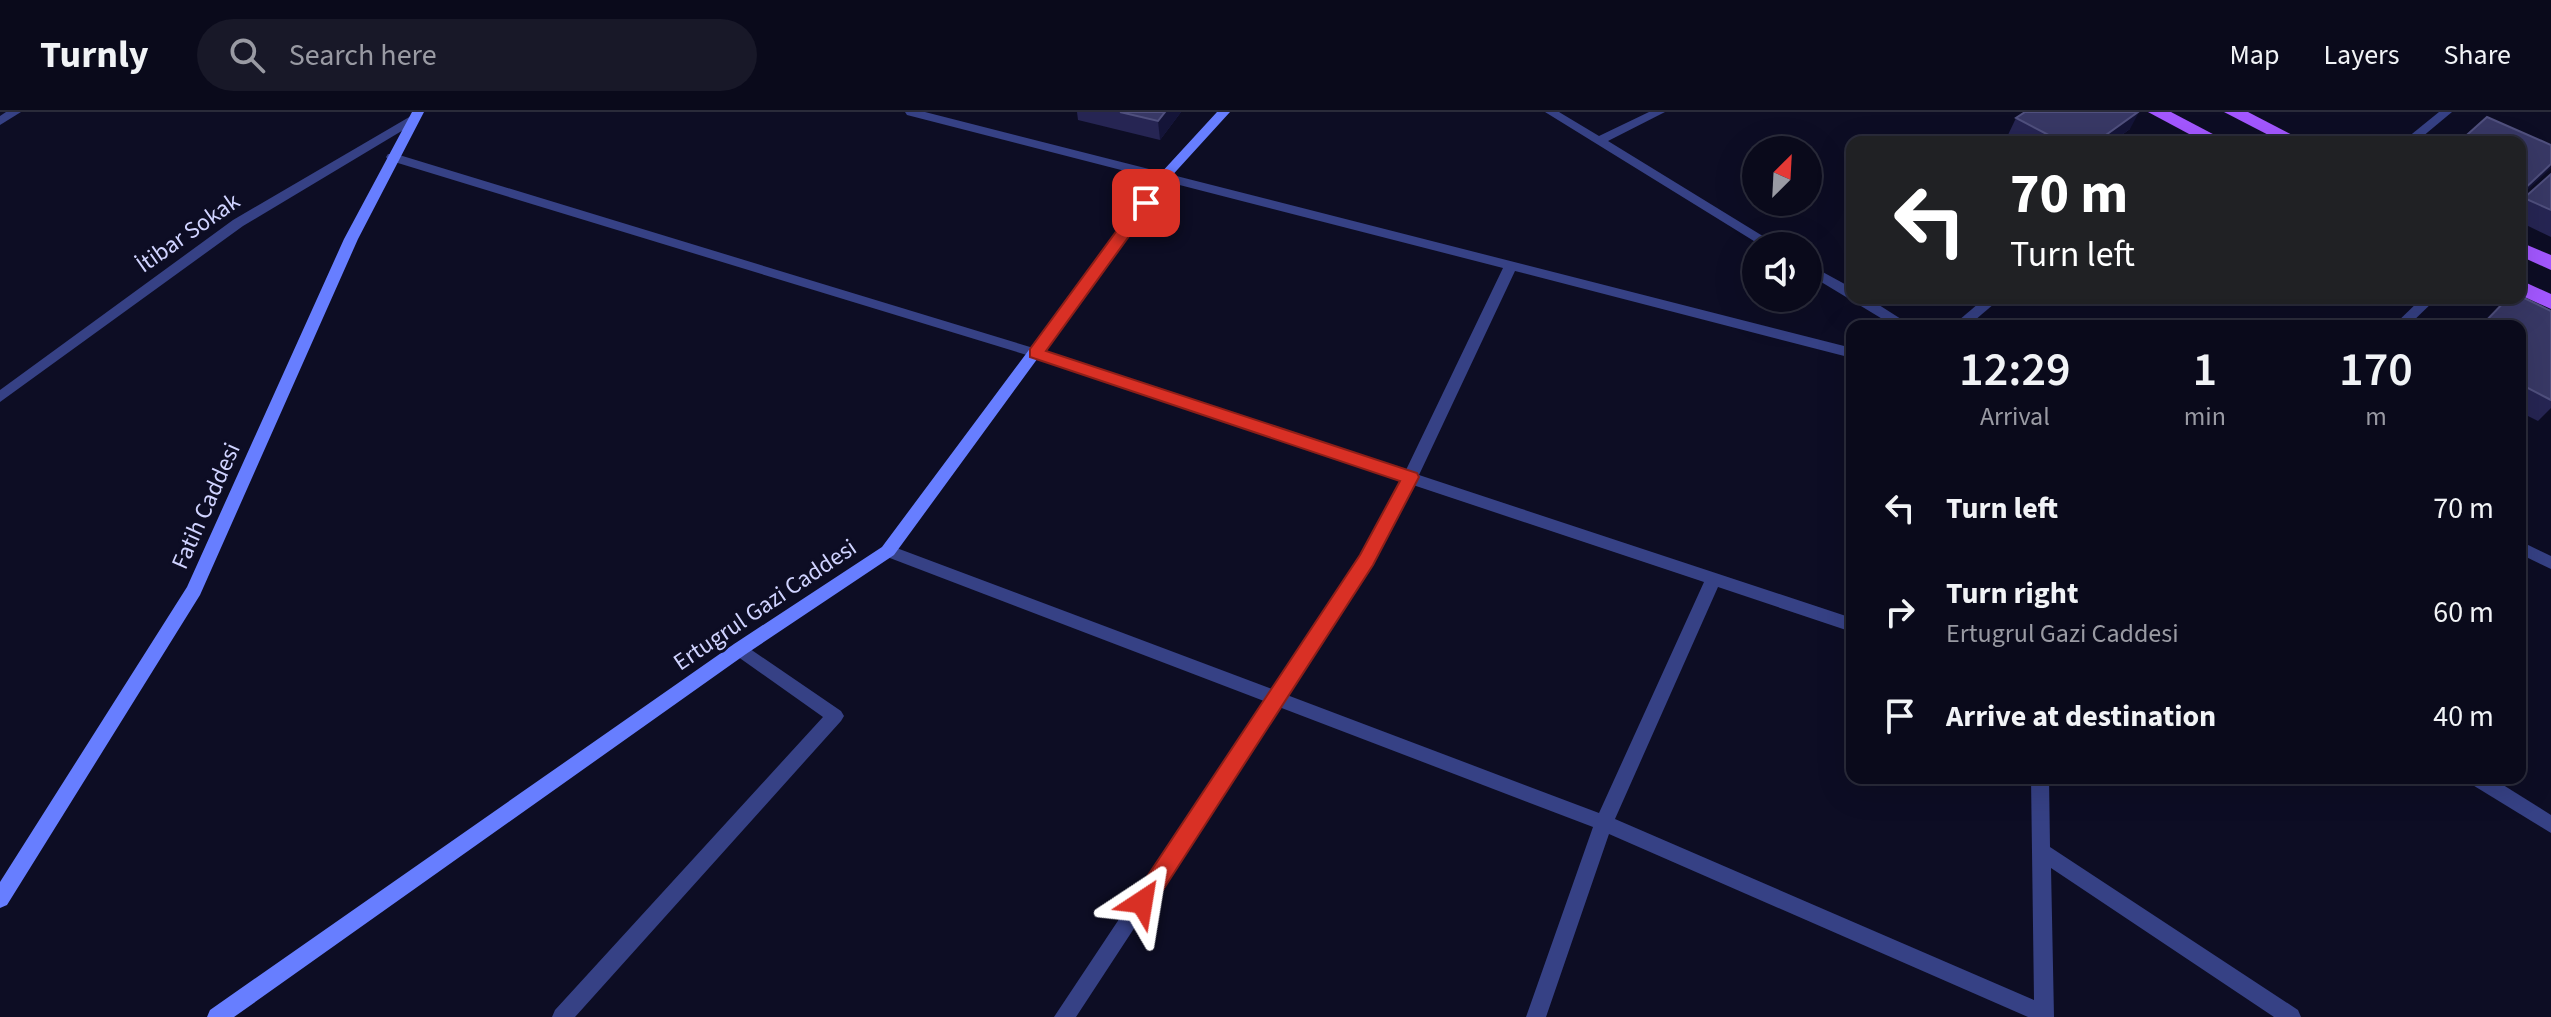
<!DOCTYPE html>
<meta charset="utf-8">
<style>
:root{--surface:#0a0a1b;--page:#181828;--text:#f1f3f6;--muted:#999aa3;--line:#2a2b3a}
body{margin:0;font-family:"Source Sans 3",sans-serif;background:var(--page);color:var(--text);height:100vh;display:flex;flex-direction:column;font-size:30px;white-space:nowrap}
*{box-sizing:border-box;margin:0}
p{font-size:26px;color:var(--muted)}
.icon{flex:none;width:44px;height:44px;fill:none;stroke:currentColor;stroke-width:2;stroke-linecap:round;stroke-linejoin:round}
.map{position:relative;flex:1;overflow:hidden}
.side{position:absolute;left:1846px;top:208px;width:680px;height:464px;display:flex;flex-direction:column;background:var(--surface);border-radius:16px;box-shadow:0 8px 32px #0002,0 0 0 2px var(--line)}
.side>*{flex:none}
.guide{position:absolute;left:1846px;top:24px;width:680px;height:168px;border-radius:16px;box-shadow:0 8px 32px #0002,0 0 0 2px var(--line);background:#202124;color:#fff;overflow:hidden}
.needle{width:52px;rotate:24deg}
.tools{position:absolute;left:1742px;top:24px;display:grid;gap:16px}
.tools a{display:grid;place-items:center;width:80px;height:80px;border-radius:50%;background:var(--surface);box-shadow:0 8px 32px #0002,0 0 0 2px var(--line);font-size:40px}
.pin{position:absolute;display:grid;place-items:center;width:68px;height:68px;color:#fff;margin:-34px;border-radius:16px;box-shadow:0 4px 12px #0006}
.me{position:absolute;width:88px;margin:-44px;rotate:33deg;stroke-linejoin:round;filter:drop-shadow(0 0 6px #0008)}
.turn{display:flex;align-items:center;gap:28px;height:168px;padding:0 32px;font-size:36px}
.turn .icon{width:104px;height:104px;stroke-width:2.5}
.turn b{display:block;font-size:56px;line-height:68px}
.eta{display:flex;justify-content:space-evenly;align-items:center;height:136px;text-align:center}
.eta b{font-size:48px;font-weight:600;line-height:56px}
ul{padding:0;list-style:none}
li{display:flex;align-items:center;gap:24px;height:104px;padding:0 32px}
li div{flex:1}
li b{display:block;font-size:30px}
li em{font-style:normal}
header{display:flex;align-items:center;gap:48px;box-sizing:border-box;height:112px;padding:0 40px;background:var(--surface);border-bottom:2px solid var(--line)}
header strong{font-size:38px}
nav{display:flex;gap:44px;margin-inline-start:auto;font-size:28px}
.search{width:560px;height:72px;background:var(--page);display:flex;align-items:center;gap:20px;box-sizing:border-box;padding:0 28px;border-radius:44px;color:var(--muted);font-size:30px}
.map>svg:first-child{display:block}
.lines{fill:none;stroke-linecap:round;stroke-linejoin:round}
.street{fill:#364185;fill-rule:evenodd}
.secondary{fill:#677eff;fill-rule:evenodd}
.primary{fill:#a357ff;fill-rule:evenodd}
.wall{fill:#262553}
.shaded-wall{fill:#141438}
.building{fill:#383865;stroke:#50507e;stroke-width:2}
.route{fill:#d93025;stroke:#8d1f18;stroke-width:2}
.labels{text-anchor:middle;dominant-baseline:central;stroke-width:6;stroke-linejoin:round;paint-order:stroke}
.street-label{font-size:24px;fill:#d0d3ff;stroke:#0d0d24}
</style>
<header>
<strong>Turnly</strong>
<div class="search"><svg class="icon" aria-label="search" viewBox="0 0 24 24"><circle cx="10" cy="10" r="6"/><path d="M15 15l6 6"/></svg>Search here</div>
<nav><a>Map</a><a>Layers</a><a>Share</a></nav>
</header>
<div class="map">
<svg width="2551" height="905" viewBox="0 0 2551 905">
<rect width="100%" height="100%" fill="#0d0d24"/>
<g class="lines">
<g class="street">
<path d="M6,0H21L0,13V4Z"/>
<path d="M905,0H925L1852,236V246L1515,159L1419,363L1852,506V520L1718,475L1615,707L2034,888L2031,666H2049L2050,735L2298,898L2301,905H2274L2051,756L2054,905H2028L1609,722L1546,905H1526L1593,715L1279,595L1076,905H1054L1264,589L882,443L880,439L882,435H894L1272,577L1360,444L1400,369L1030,244L388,48L386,45L388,42H396L1040,238L1406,358L1503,156L907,3ZM1413,373L1704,470L1599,701L1287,583L1372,452Z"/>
<path d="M1545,0H1559L1599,24L1649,0H1665L1608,29L1779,134H1762Z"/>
<path d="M2439,0H2452L2416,30H2402Z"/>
<path d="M411,4L415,5V11L243,114L0,290V278L233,108Z"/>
<path d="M2201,17L2207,21L2198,30H2185Z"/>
<path d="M1808,152L1852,176V186H1868L1912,214H1894L1808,162Z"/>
<path d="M1985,186H2001L1968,214H1952Z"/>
<path d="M2422,186H2437L2408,214H2393Z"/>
<path d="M2520,429L2551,444V457L2520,442Z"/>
<path d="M740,530L841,599L844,604L841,609L575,905H552L555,898L823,605L734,542L732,537L734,532Z"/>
<path d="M2468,666H2492L2551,703V721L2471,672Z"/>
</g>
<g class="secondary">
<path d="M412,0H424L358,127L200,483L7,793L0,796V770L187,475L344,127Z"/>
<path d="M1217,0H1230L1168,68L894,443L746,542L234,905H207L210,898L734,532L882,435L1160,62Z"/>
</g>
<g class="primary">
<path d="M2148,0H2171L2228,30H2204Z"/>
<path d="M2224,0H2248L2306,30H2282Z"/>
<path d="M2520,130L2551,143V158L2520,144Z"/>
<path d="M2520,168L2551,182V197L2520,183Z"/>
</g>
</g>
<g class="wall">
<path d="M1077,0H1181L1160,28L1078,8Z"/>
<path d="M2016,6L2130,17L2112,30H2016L2007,25Z"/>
<path d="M2551,62V125L2520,110V91Z"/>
<path d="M2551,199V296L2538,309L2520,300V214Z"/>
</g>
<g class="shaded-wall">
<path d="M1165,0H1181L1160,28L1158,9Z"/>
<path d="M2138,0H2139L2130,17L2112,30H2096Z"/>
<path d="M2551,52V56L2520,85V81Z"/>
</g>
<g class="building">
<path d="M1120,0H1165L1158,9Z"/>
<path d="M2025,0H2138L2096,30H2062L2016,6Z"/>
<path d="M2487,5L2551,33V52L2520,81V30H2459Z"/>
<path d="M2551,62V98L2524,86Z"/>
<path d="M2520,184L2551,199V288L2520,272V214H2481L2508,186H2520Z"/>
</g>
<path class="route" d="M1146,86L1153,91L1046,239L1417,361L1419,365L1373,453L1150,798L1142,800L1135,798L1132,790L1135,783L1360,443L1400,369L1030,245V237L1140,87Z"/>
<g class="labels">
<g class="street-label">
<text transform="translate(188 121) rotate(-35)">İtibar Sokak</text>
<text transform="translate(206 394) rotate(-66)">Fatih Caddesi</text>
<text transform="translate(765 493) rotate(-34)">Ertugrul Gazi Caddesi</text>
</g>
</g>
</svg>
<div class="tools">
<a><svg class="needle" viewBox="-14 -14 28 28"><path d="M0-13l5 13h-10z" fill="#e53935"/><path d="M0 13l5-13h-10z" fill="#999aa3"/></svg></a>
<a><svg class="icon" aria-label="sound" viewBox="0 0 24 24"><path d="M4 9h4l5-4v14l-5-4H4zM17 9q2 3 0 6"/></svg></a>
</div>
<div class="pin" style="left:1146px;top:91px;background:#d93025"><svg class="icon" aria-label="arrive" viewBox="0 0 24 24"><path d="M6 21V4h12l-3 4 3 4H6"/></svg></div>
<svg class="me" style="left:1142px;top:790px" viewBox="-20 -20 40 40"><path d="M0-17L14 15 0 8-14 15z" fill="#d93025" stroke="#fff" stroke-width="4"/></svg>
<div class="guide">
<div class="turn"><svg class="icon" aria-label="left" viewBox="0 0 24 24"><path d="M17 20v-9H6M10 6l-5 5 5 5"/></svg><div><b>70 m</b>Turn left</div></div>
</div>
<section class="side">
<div class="eta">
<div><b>12:29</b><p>Arrival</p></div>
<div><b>1</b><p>min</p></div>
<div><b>170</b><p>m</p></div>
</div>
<ul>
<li><svg class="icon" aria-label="left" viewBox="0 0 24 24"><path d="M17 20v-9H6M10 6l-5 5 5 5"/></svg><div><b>Turn left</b></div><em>70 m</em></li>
<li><svg class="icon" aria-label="right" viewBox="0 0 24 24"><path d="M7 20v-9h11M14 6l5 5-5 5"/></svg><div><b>Turn right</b><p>Ertugrul Gazi Caddesi</p></div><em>60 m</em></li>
<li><svg class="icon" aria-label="arrive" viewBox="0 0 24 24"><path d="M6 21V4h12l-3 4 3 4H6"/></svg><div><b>Arrive at destination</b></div><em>40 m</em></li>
</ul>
</section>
</div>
